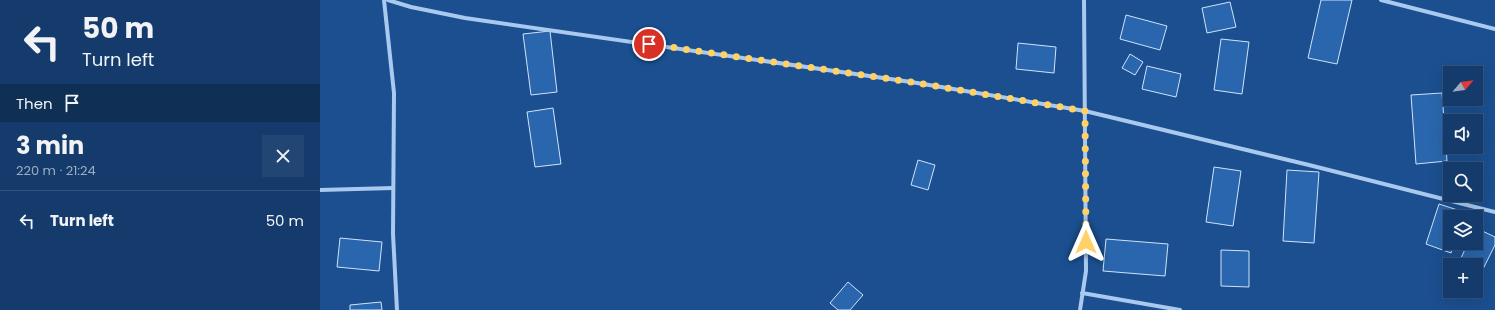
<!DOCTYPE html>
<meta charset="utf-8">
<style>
:root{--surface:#143b6b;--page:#214673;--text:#f1f3f6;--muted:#9dadc1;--line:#33557e}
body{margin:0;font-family:Poppins,sans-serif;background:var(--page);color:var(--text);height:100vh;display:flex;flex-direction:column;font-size:15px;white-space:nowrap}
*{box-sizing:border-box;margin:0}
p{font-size:13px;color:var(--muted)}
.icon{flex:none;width:22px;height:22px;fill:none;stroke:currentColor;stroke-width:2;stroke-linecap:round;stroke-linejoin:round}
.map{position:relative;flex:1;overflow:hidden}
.details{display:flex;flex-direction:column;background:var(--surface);width:320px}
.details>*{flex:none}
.guide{background:#143b6b;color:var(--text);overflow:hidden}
.needle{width:26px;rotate:62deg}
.fabs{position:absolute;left:1123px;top:66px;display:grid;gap:8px}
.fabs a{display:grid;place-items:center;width:40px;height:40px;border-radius:0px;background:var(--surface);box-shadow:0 4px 16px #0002,0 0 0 1px var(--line);font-size:20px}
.pin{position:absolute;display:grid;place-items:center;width:34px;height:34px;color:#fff;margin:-17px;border:2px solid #fff;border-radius:50%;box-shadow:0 1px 4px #0007}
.me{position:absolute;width:44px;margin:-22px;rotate:0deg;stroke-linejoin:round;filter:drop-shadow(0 0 3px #0008)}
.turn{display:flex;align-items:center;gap:14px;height:84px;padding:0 16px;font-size:18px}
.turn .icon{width:52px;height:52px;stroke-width:2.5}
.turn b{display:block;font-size:28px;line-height:34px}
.then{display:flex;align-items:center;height:38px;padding:0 16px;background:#0003;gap:8px;font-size:15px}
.round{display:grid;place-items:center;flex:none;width:42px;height:42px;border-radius:0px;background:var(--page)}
.overview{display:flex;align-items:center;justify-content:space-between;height:68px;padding:0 16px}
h1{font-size:24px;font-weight:700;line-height:30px}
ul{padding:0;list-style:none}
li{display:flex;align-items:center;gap:12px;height:60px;padding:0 16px;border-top:1px solid var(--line)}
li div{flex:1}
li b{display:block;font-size:15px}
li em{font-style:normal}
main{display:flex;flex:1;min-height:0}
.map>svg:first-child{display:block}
.building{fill:#2a66ad;stroke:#cfe3fa}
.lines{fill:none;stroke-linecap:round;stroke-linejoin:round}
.minor{stroke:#a9c9ee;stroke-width:4}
.route{stroke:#ffd166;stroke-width:7;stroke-dasharray:0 12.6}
</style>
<main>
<section class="details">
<div class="guide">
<div class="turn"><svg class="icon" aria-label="left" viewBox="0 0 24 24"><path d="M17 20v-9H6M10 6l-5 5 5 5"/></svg><div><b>50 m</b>Turn left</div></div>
<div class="then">Then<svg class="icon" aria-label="arrive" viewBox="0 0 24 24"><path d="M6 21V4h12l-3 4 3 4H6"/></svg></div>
</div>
<div class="overview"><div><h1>3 min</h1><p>220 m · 21:24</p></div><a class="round"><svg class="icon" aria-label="close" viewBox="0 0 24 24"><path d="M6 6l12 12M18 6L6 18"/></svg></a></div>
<ul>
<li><svg class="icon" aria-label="left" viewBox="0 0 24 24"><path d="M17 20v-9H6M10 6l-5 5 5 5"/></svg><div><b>Turn left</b></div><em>50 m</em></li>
</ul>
</section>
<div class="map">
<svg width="1175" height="310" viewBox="0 0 1175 310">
<rect width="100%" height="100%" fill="#1b4f8f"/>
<g class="building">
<path d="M1001,0H1032L1017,64L988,58Z"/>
<path d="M910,2L916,27L887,33L882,8Z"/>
<path d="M806,15L847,26L840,50L800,39Z"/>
<path d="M230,31L237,92L211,95L203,34Z"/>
<path d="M901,39L929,42L922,94L894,90Z"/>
<path d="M698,43L736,47L734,73L696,69Z"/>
<path d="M810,54L823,62L815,75L802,68Z"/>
<path d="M827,66L861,74L856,97L822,89Z"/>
<path d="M1122,93L1127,161L1096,164L1091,95Z"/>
<path d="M233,108L241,164L215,167L207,112Z"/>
<path d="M598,160L615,165L608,190L591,185Z"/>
<path d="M894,167L921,171L913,226L886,222Z"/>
<path d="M967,170L999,172L994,243L963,241Z"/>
<path d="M1119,204L1144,212L1142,217H1130V243H1134L1131,253L1106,244Z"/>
<path d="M1156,228L1175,237V245L1163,269L1141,258L1148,243H1156Z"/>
<path d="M20,238L62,242L59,271L17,267Z"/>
<path d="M786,239L848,244L845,276L783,271Z"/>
<path d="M901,250L929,251V287L901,286Z"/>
<path d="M528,282L543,295L530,310H518L510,303Z"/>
<path d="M61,302L62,310H30V305Z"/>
</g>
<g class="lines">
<g class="minor">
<path d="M64,0L74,93L73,234L77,310"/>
<path d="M68,0L91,7L145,18L591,82L765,111L989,165L1175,212"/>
<path d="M1061,0L1175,29"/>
<path d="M0,190L73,188"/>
<path d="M762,293L860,310"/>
<path d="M760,310L766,271L764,0"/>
</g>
</g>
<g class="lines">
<path class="route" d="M329,44L591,82L765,111L766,242"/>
</g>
</svg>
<div class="fabs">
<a><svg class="needle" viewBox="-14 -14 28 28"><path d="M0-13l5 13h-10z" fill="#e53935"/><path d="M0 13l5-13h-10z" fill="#9dadc1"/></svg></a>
<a><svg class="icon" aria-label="sound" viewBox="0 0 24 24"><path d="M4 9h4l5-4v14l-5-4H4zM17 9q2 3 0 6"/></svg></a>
<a><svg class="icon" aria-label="search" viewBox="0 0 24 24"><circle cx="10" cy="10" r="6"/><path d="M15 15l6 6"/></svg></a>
<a><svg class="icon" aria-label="layers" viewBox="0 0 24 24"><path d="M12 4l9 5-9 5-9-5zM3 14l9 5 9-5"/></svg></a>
<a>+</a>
</div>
<div class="pin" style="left:329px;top:44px;background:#d93025"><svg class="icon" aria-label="arrive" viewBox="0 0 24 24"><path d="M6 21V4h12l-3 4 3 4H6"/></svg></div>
<svg class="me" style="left:766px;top:242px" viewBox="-20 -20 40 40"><path d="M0-17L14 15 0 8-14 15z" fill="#ffd166" stroke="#fff" stroke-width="4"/></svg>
</div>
</main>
